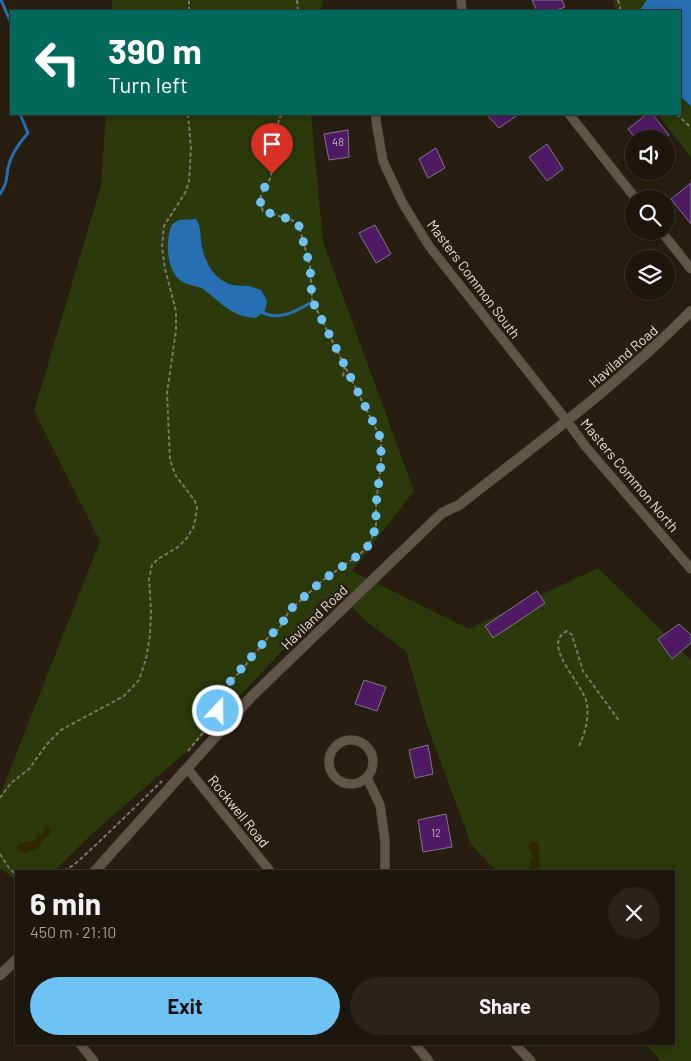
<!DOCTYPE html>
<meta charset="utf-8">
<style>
:root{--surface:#1d160d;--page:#2a231b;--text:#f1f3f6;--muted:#a09f9d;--line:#3b352e;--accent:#6fc2f4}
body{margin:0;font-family:Barlow,sans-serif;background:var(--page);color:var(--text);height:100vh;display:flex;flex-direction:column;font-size:19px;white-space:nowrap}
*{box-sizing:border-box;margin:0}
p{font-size:16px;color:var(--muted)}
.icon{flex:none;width:28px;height:28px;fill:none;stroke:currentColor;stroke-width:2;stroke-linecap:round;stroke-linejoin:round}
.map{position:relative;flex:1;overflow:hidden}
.details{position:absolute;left:15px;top:870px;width:660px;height:175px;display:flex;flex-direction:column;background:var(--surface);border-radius:0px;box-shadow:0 2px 8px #0003,0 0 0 1px var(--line)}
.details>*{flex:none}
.hud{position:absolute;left:10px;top:10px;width:671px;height:105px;border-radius:0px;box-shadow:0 2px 8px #0003,0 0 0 1px var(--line);background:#00695c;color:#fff;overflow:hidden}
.fabs{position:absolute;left:625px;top:130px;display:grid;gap:10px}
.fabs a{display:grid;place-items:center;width:50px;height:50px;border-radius:50%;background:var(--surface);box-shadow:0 2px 8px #0003,0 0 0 1px var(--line);font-size:25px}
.pin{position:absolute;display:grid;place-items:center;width:42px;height:42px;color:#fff;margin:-51px -21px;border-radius:50% 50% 50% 0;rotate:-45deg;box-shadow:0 0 5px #0007}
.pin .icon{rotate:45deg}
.me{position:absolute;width:55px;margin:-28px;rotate:21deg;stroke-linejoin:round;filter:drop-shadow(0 0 4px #0008)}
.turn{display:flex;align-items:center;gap:18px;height:105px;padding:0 15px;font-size:22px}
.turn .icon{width:65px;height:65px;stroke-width:2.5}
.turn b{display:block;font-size:35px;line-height:42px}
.round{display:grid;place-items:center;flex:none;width:52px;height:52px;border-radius:26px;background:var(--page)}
.headline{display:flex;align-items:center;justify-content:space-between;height:85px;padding:0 15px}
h1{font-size:30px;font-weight:700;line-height:38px}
.cta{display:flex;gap:10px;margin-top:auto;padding:10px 15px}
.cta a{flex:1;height:58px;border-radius:30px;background:var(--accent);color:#111;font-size:20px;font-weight:700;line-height:58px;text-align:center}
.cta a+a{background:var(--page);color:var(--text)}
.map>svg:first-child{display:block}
.green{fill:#2b390b}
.sand{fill:#2e2605}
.water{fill:#266fb3}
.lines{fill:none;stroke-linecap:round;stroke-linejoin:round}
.stream{stroke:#266fb3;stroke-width:3}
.building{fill:#4e1a63;stroke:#817787}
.minor-casing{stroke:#3e3830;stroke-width:10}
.tertiary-casing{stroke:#3e3830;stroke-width:11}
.path{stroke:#7e766b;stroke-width:2;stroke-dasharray:4 2.5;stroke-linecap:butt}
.minor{stroke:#605648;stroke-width:9}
.tertiary{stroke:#605648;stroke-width:10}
.route{stroke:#6fc2f4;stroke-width:9;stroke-dasharray:0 16.2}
.labels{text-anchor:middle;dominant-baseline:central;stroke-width:4.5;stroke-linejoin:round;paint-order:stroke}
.number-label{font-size:11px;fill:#c0aeba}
.street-label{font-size:14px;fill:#e6e0d7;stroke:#271e11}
</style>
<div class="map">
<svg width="691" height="1061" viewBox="0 0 691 1061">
<rect width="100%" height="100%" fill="#271e11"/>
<g class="green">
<path d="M112,0H323L321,11H112Z"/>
<path d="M613,0H691V158L658,114H680V11H615Z"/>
<path d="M106,114H311L323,242L414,491L352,571L469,629L598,568L691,660V1061H661L646,1044H674V871H496L471,844L428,728L406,651L367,622L337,592L194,745L94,832L54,871H16V879L0,869V795L100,541L34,411L101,186Z"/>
</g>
<g class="sand">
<path d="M48,827L51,829V833L43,840L37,850H30L25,853L19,851L17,847L19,844L35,840Z"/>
<path d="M531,842L537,843C541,851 537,858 541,866L537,870H533C526,864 531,862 533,856L528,848Z"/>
</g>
<g class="water">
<path d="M647,0H691V106L680,96V11H639Z"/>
<path d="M196,219C201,226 200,232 201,241C203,257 211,276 227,283C236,287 241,285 249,286C253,287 257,289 261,290L267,301L265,311L256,318C236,317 227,309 212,296C209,294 206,291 203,289C196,285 188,286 181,281C166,270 165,240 172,224L179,220Z"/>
</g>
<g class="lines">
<g class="stream">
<path d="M1,0L11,23"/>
<path d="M0,194C7,183 6,181 8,168C11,154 19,143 28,133L20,114"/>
<path d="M263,313C280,320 295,312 310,303"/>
</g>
</g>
<g class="building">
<path d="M532,0H562L565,7L553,11H537Z"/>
<path d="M486,114H519L499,128Z"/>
<path d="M647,114H652L669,135L664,139H636L628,129Z"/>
<path d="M348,130L349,157L329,160L324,134Z"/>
<path d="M547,144L563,169L547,181L529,157Z"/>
<path d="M436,148L445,168L428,178L419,159Z"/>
<path d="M691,183V224L671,199Z"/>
<path d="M375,225L391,254L376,263L359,233Z"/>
<path d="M537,591L545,603L493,638L485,626Z"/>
<path d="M679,624L691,635V643L672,659L658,639Z"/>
<path d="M364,680L386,687L377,711L355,704Z"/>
<path d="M428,745L433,774L415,778L409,750Z"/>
<path d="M446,814L452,847L423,852L418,820Z"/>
</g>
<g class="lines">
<g class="minor-casing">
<g id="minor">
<path d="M461,0L462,11"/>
<path d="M376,114V121L383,161L402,202L429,246L567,421L586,447L691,569"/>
<path d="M569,114L636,199"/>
<path d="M661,231L691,269"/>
<circle cx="351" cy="762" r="22"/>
<path d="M187,768L270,871"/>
<path d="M367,778L380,805L385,841V871"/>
<path d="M80,1044L94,1061"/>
<path d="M415,1044L429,1061"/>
<path d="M515,1044L531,1061"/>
</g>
</g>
<g class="tertiary-casing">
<g id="tertiary">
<path d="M95,871L251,697L442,513L459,505C538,443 620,383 691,311"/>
<path d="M0,975L16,960"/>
</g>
</g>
<g class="path">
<path d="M297,0L298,11"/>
<path d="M618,0L621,11"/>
<path d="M189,11V0"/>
<path d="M677,114L691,128"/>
<path d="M345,366L343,376H349"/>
<path d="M579,746C585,733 589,719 587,705C586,686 539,645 567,631L572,635L583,671L620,722"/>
<path d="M188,751L214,719L224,692L229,683L240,672L270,635L279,629L289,611L323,580L360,554L369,545L376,527V503L381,465V439L312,300L310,266L299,226L292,220L263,211C255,192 267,192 271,175C273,169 271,162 271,156C271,141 277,127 281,114"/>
<path d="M0,798L11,783L29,769L47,744L61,730L124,696L139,680L146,659L150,635L151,610L149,579L152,565L158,559L178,547L187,538L194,526L197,508L195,501L176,476L170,460L167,393L176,330V311L165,269L162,247L164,226L185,193L189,182L191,148L188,114"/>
<path d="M0,854L9,868L16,875"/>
<path d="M64,871L75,864L100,841L162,781"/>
</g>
<use href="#minor" class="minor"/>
<use href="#tertiary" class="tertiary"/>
</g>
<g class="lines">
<path class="route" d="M218,711L224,692L229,683L270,635L279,629L289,611L296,604L323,580L360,554L369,545L376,527V504L381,465V439L376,428L312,300L310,266L299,226L292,220L263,211C256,195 265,189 272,174"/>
</g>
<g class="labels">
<g class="number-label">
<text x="338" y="141">48</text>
<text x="436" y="832">12</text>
</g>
<g class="street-label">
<text transform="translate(474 279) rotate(53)">Masters Common South</text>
<text transform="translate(623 356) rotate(-41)">Haviland Road</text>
<text transform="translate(630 475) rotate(50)">Masters Common North</text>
<text transform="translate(314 617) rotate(-44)">Haviland Road</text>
<text transform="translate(239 811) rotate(51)">Rockwell Road</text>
</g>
</g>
</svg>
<div class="fabs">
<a><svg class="icon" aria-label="sound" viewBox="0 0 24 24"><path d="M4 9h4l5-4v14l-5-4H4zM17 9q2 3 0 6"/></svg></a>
<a><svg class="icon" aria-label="search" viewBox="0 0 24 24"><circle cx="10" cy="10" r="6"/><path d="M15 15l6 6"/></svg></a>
<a><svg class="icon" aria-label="layers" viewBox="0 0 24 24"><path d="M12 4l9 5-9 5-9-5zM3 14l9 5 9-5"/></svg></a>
</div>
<div class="pin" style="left:272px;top:174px;background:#d93025"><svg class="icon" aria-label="arrive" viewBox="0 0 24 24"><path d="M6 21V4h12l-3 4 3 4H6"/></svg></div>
<svg class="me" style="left:218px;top:711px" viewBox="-20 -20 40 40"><circle r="17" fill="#6fc2f4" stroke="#fff" stroke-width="3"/><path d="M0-11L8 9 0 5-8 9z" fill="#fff"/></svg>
<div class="hud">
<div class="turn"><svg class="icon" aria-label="left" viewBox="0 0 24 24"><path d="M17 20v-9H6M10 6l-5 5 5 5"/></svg><div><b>390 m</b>Turn left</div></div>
</div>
<section class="details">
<div class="headline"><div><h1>6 min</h1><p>450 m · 21:10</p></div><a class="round"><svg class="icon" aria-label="close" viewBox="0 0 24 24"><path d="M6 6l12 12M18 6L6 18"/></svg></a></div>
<div class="cta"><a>Exit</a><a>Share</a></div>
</section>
</div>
